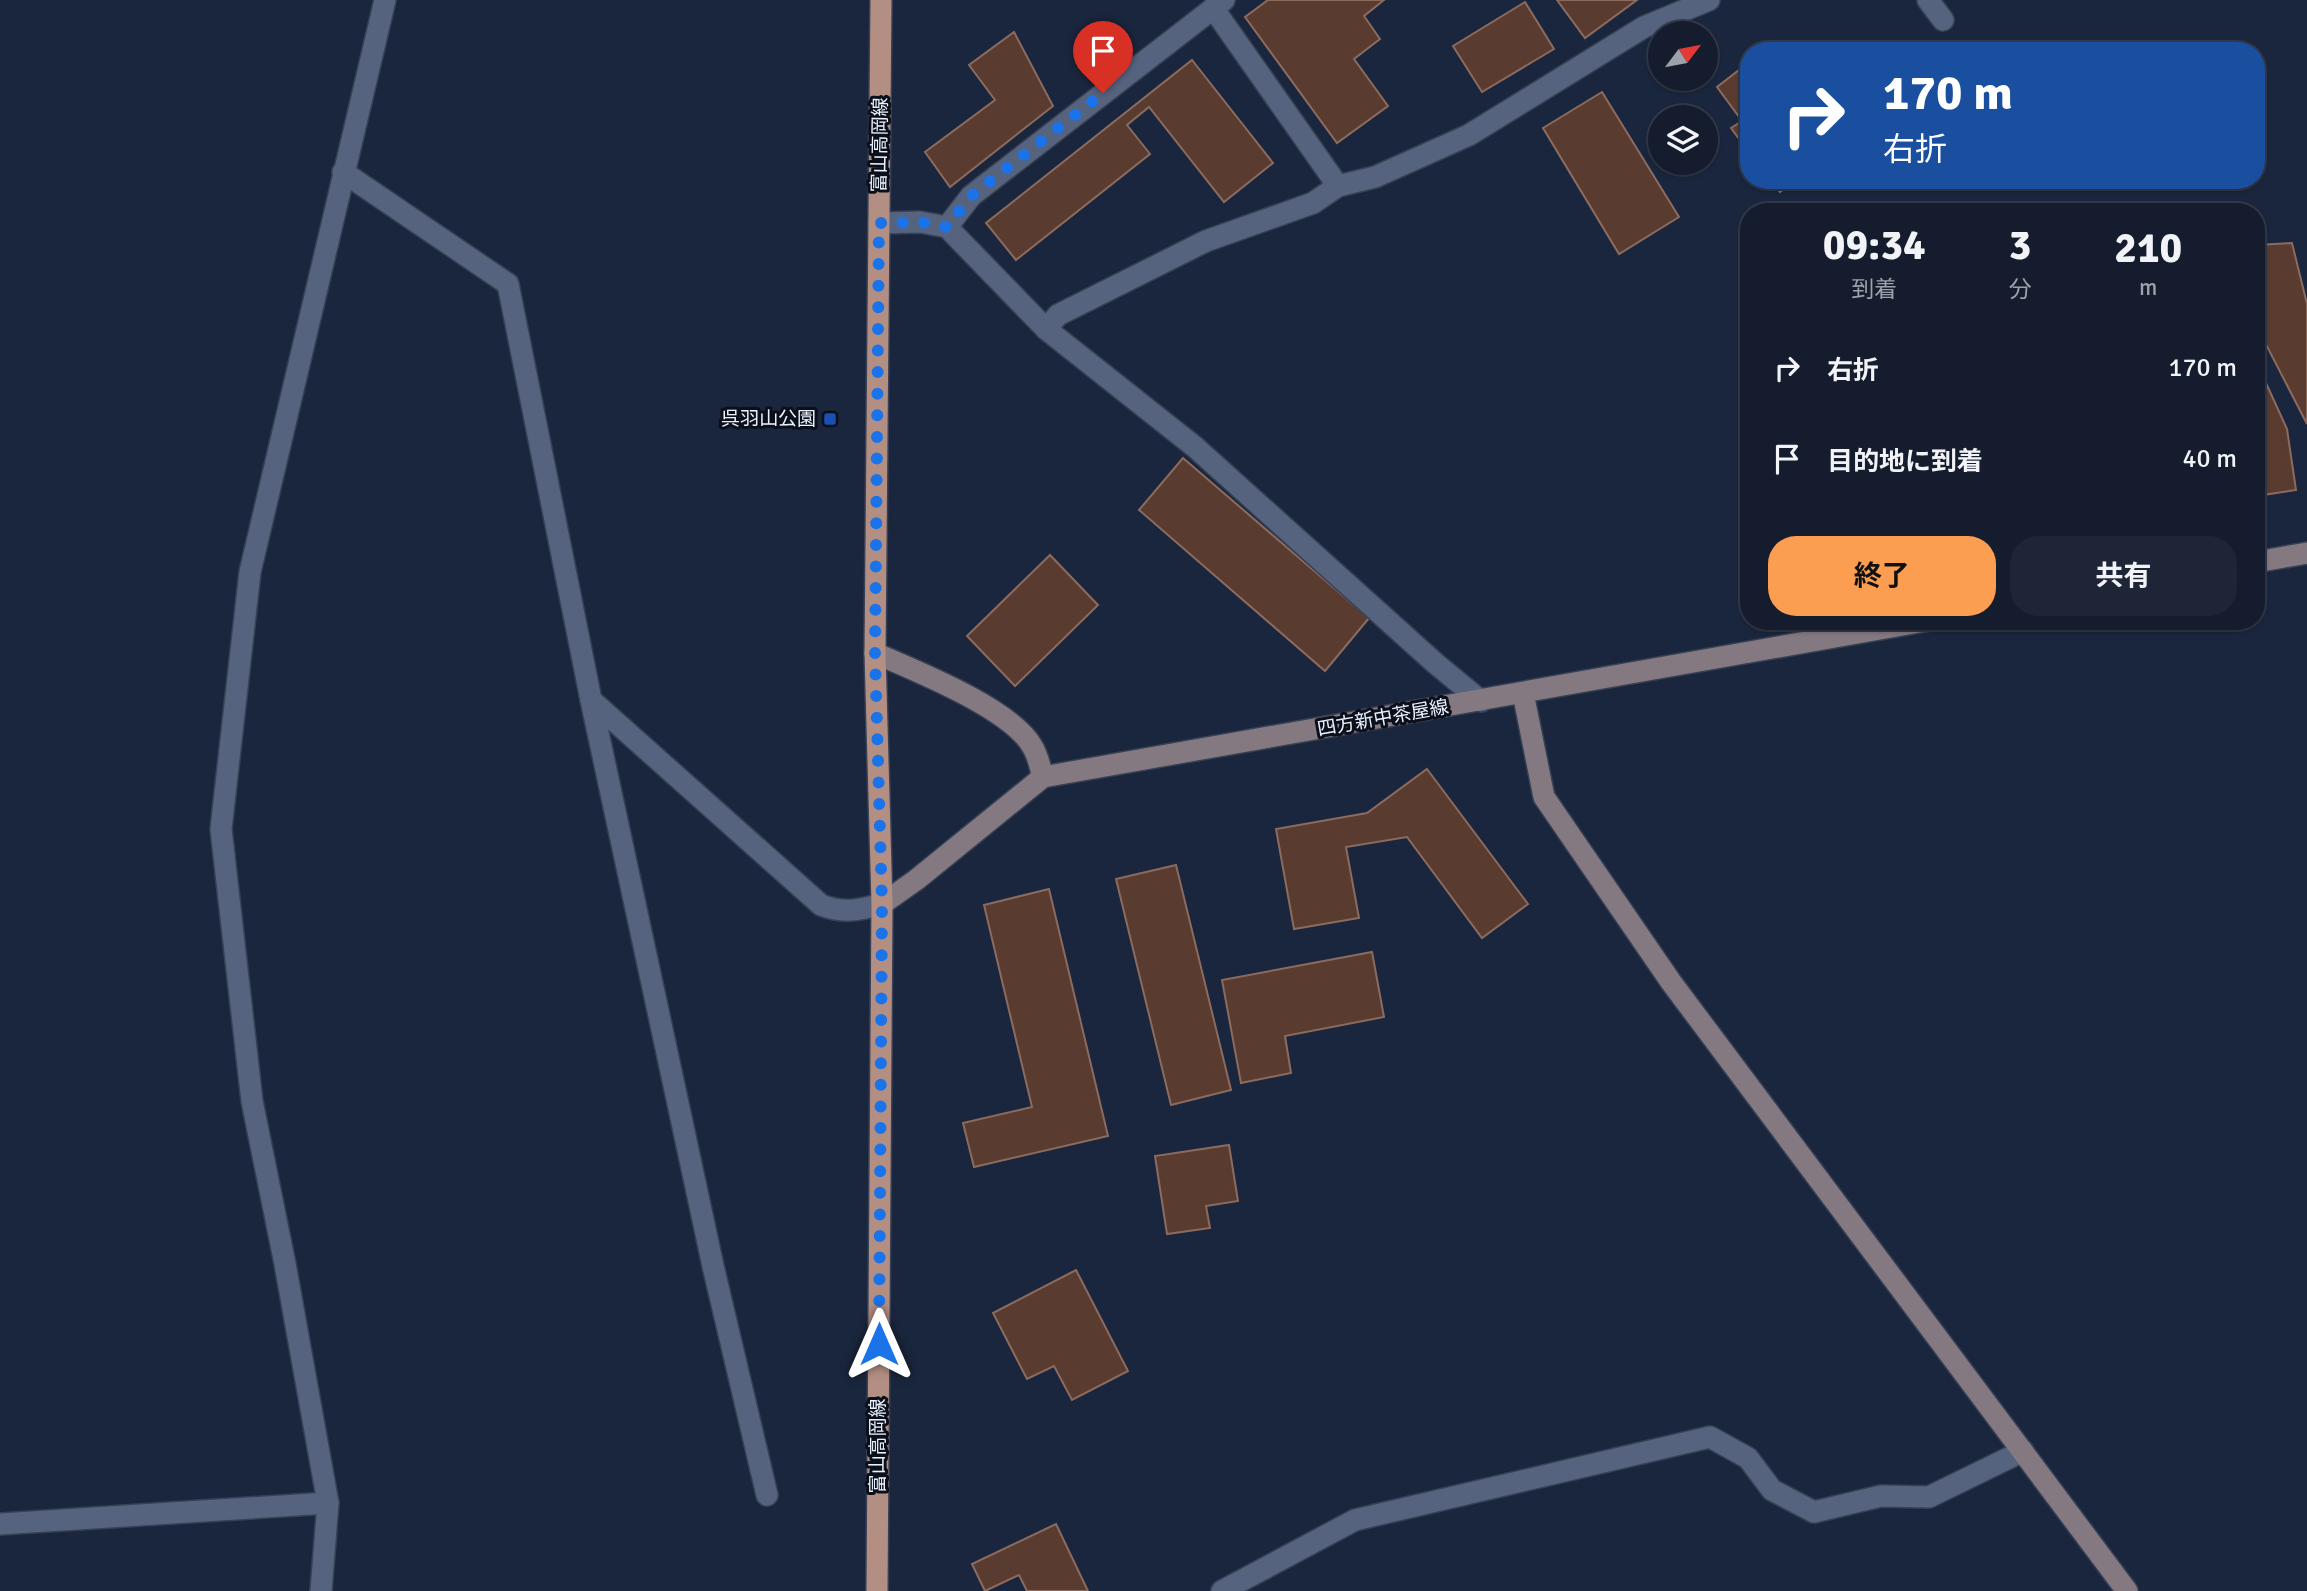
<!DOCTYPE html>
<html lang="ja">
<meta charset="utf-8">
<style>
:root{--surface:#141c2e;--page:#1d2536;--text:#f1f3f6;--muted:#9da1aa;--line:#333a4a;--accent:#fb9e51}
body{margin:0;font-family:Signika,"Noto Sans JP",sans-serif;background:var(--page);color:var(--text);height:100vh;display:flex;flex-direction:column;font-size:26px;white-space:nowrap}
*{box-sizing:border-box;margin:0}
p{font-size:23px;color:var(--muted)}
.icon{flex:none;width:38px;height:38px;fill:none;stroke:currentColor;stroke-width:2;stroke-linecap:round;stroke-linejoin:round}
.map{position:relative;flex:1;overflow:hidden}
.details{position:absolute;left:1740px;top:203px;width:525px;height:427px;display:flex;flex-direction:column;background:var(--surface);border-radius:28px;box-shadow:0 2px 5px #0004,0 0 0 2px var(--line)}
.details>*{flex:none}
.hud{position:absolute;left:1740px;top:42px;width:525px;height:147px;border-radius:28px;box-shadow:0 2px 5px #0004,0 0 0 2px var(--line);background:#1a4fa0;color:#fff;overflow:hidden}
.needle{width:46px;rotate:58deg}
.tools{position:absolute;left:1648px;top:21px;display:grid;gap:14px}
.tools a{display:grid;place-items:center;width:70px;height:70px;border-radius:50%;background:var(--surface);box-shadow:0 2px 5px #0004,0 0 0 2px var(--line);font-size:35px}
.pin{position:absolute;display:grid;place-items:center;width:60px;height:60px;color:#fff;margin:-72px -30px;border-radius:50% 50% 50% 0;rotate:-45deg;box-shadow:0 0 7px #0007}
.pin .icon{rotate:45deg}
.me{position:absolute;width:77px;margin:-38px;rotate:0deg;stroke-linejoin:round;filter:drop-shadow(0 0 5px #0008)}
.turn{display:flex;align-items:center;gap:24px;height:147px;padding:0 28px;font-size:32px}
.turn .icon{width:91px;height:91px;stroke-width:2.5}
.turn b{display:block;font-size:49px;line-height:60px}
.eta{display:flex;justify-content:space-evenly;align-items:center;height:119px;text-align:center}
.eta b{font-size:42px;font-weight:700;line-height:49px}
.cta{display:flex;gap:14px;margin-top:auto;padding:14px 28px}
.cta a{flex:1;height:80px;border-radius:28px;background:var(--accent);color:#111;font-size:28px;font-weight:700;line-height:80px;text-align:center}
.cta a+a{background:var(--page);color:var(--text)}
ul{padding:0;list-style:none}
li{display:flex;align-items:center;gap:21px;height:91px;padding:0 28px}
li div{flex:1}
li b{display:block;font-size:26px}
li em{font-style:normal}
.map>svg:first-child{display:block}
.building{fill:#593b2f;stroke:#8c6b5f;stroke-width:2}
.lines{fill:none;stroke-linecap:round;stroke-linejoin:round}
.lane-casing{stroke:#374054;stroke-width:24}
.street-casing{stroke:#374054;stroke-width:24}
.secondary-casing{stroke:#374054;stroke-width:24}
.primary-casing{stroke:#374054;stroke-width:24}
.lane{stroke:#55637e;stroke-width:21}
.street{stroke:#55637e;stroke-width:21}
.secondary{stroke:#847980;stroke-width:21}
.primary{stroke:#b38e83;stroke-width:21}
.route{stroke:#1a73e8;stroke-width:12;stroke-dasharray:0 21.6}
.transit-dot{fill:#1a4fb4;stroke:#0a0f1a;stroke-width:2.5}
.labels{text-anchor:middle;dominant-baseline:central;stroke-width:6;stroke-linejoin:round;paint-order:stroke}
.street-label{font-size:19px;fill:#eaf1fe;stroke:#0a0f1a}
.poi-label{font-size:19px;fill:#eaf1fe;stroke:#0a0f1a;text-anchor:end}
</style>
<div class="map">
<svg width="2307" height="1591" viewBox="0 0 2307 1591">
<rect width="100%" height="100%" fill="#1a263d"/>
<g class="building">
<path d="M1268,0H1384L1364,16L1380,39L1354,59L1388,106L1337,143L1245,17Z"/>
<path d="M1557,0H1637L1585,38Z"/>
<path d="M1525,2L1554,49L1482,92L1453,46Z"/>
<path d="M1014,32L1053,106L950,187L925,152L995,100L969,65Z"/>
<path d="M1192,60L1273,163L1224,202L1149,107L1127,125L1150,154L1016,260L986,223Z"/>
<path d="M1748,63V151L1731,128L1742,121L1717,87Z"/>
<path d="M1602,92L1679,217L1619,254L1543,128Z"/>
<path d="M1771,180H1794L1780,192Z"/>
<path d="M2292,243L2307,304V424L2256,325V245Z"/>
<path d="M2256,361L2287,429L2296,490L2256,496Z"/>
<path d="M1183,458L1369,618L1325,671L1139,510Z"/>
<path d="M1050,555L1098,605L1015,686L967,636Z"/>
<path d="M1427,769L1528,904L1482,938L1407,837L1346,847L1359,918L1294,929L1276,829L1367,813Z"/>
<path d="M1176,865L1231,1090L1171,1105L1116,879Z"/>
<path d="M1049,889L1108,1136L974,1167L963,1123L1032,1107L984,905Z"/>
<path d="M1372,952L1384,1017L1285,1036L1291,1073L1241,1083L1222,980Z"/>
<path d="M1229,1145L1238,1201L1206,1206L1210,1228L1167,1234L1155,1156Z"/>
<path d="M1076,1270L1128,1371L1072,1400L1054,1366L1027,1379L993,1313Z"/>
<path d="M1056,1524L1088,1591H1027L1019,1575L985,1591L972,1564Z"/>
</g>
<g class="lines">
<g class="lane-casing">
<path id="lane" d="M947,227L1046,329L1195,447L1435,663L1481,701"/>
</g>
<g class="street-casing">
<g id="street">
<path d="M1928,0L1943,20"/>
<path d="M1213,8L1338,186"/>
<path d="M343,172L508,284L591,700L821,905C844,914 859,910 882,904"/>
<path d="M879,223L920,222L947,227L971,196L1224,0"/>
<path d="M1046,329L1058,315L1206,241L1313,203L1338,186L1375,177L1469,135L1644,27L1709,0"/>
<path d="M591,700L713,1266L767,1495"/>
<path d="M0,1524L328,1503"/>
<path d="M321,1591L328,1503L285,1264L252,1101L221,829L250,572L385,0"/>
<path d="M1222,1591L1355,1520L1710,1437L1748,1458L1772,1490L1814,1512L1881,1496L1929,1497L2023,1451"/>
</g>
</g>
<g class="secondary-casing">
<g id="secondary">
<path d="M2256,562L2307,553"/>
<path d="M875,653C916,671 1010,708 1032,746C1038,755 1040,767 1043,777"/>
<path d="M1523,693L1544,797L1671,982L2127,1591"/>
<path d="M882,904L916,880L1043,777L1925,621"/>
</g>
</g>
<g class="primary-casing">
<path id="primary" d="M877,1591L882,904L875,653L881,0"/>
</g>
<use href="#lane" class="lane"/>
<use href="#street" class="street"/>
<use href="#secondary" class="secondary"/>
<use href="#primary" class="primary"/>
</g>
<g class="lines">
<path class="route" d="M879,1344L882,904L875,653L879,223L920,222L947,227L971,196L1103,93"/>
</g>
<rect class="transit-dot" x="823" y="412" width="14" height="14" rx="3.5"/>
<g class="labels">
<g class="street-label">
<text transform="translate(880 145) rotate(-89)">富山高岡線</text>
<text transform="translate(1383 718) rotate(-10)">四方新中茶屋線</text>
<text transform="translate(878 1446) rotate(-90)">富山高岡線</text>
</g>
<g class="poi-label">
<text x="816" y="419">呉羽山公園</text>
</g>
</g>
</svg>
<div class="tools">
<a><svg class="needle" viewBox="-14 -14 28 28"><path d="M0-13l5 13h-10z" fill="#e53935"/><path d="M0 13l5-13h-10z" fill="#9da1aa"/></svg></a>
<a><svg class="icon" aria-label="layers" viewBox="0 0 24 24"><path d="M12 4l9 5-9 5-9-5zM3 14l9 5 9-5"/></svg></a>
</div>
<div class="pin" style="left:1103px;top:93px;background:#d93025"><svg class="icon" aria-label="arrive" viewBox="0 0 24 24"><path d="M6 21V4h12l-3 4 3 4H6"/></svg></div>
<svg class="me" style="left:879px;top:1344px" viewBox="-20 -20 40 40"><path d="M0-17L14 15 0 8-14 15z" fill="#1a73e8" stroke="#fff" stroke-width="4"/></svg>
<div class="hud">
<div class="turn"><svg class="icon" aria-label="right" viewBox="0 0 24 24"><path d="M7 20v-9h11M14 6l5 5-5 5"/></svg><div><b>170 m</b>右折</div></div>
</div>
<section class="details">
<div class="eta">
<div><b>09:34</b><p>到着</p></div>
<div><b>3</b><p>分</p></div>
<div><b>210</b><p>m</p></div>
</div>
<ul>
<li><svg class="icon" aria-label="right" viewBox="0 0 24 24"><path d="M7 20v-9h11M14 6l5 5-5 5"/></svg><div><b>右折</b></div><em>170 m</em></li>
<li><svg class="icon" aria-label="arrive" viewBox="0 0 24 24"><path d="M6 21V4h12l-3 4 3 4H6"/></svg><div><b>目的地に到着</b></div><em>40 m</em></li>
</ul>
<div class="cta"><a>終了</a><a>共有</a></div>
</section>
</div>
